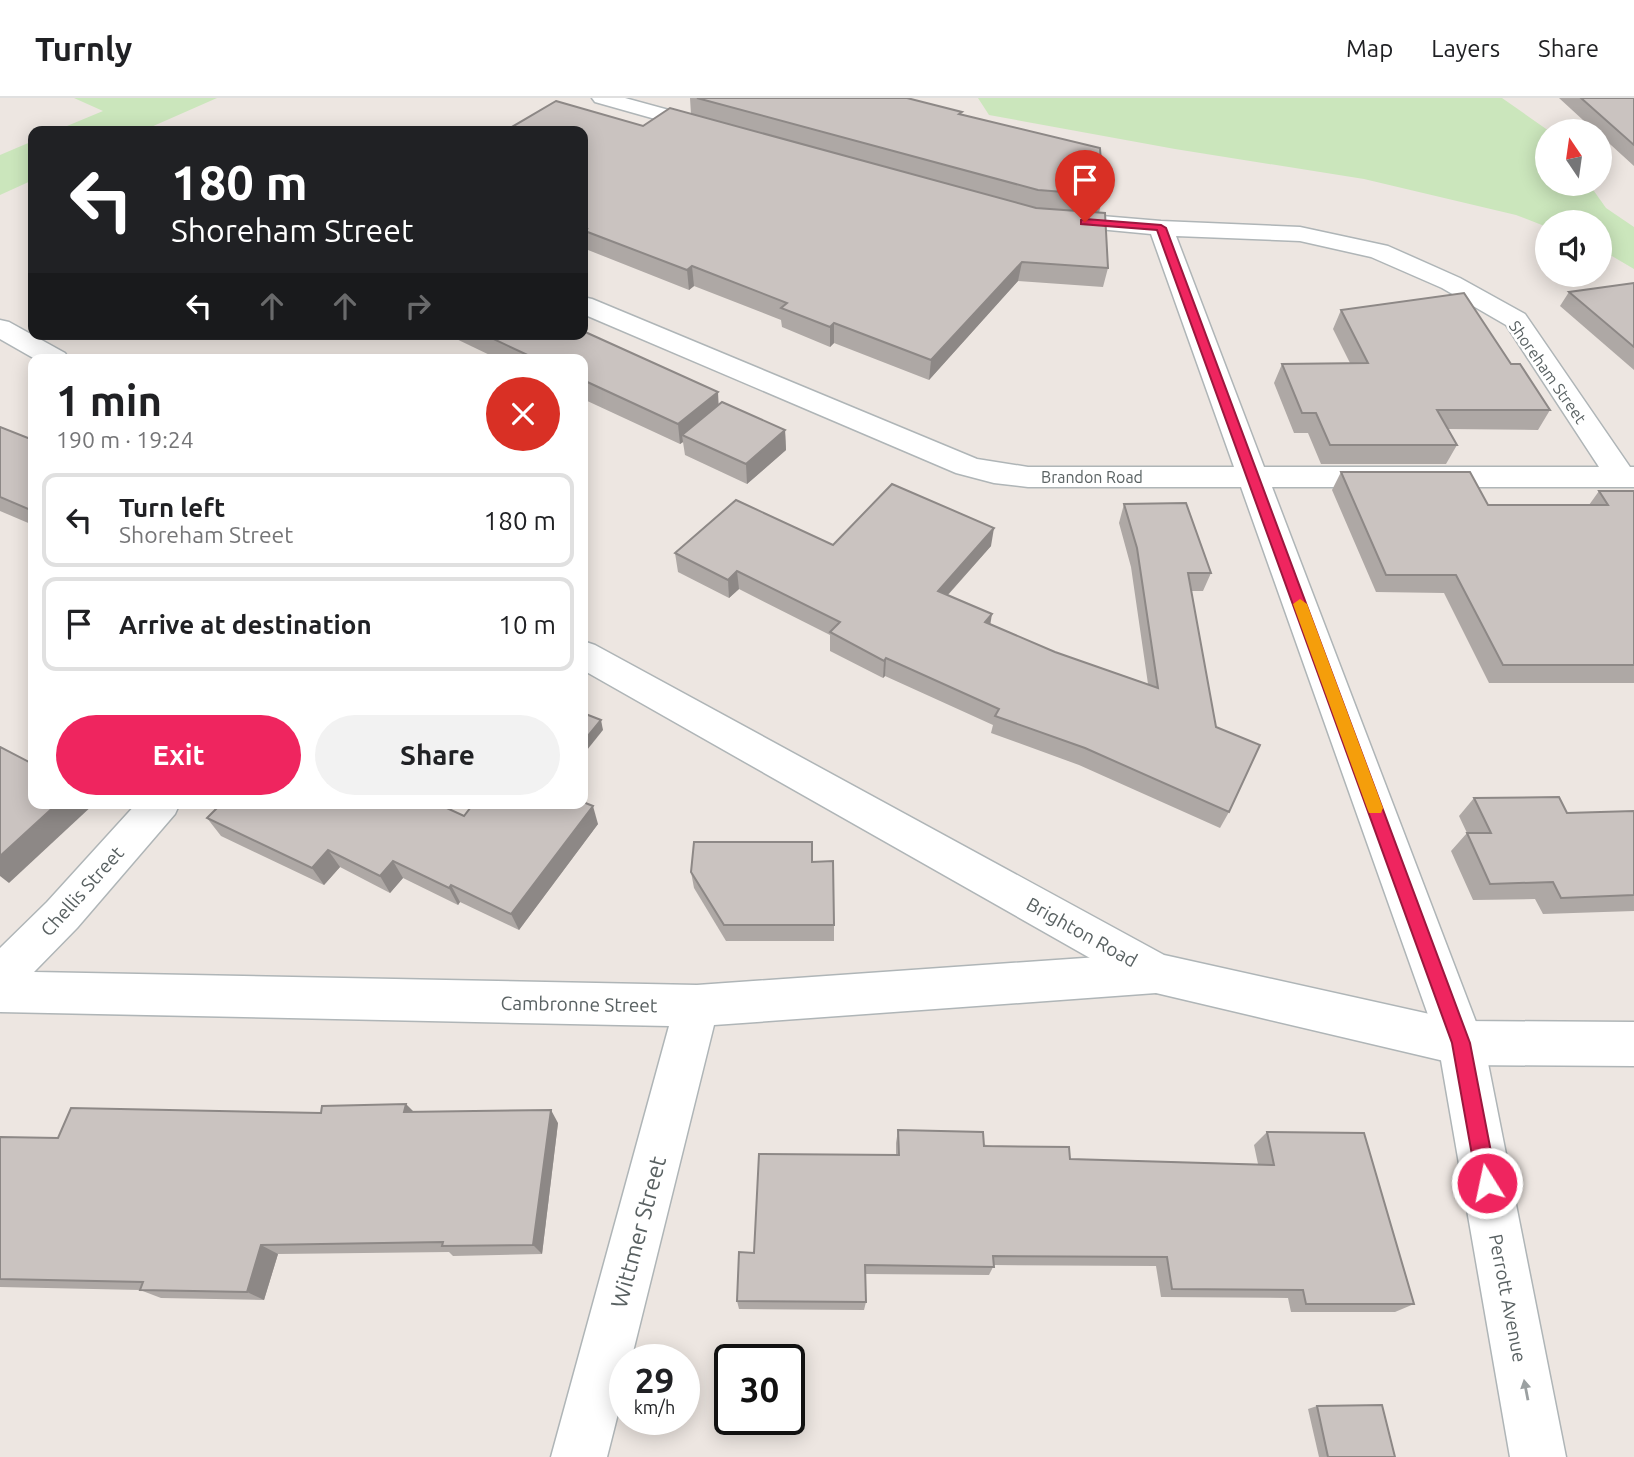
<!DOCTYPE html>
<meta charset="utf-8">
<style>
:root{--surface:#fff;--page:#f2f2f2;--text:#202124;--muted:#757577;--line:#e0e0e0;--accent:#ef255f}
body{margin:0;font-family:Ubuntu,sans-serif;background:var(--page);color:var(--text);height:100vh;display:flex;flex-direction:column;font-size:26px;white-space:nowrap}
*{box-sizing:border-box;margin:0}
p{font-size:23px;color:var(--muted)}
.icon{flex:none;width:38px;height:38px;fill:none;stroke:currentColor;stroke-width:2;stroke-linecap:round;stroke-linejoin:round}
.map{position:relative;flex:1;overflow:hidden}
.drawer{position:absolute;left:28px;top:256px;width:560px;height:455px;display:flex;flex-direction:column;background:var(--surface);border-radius:14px;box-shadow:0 4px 18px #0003}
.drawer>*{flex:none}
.guide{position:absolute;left:28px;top:28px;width:560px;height:214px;border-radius:14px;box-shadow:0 4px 18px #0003;background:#202124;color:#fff;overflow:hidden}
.needle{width:46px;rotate:347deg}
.tools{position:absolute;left:1535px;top:21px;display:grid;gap:14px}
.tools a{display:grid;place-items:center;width:77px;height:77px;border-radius:50%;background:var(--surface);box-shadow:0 4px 18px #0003;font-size:35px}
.speed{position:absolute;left:609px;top:1246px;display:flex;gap:14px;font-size:35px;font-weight:700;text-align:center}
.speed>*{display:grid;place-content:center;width:91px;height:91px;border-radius:50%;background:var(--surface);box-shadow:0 4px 18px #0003;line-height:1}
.speed small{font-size:18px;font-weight:400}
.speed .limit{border:4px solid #111;border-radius:10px;background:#fff;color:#111}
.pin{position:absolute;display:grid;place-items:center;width:60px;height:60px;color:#fff;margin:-72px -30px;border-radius:50% 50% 50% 0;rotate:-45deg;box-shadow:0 0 7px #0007}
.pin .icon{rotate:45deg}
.me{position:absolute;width:77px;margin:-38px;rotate:350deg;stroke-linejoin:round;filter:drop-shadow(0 0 5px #0008)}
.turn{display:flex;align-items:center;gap:24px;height:147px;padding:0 28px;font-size:32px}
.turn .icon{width:91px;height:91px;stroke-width:2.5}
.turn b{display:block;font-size:49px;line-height:60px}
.lanes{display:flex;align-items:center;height:66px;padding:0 28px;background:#0003;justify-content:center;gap:35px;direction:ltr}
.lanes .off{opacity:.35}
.round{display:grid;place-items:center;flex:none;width:74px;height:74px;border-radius:37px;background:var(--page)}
.headline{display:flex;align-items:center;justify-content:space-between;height:119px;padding:0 28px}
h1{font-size:42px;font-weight:700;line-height:52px}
.primary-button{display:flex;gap:14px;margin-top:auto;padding:14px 28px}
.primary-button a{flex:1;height:80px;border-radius:42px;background:var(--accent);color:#fff;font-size:28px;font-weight:700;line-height:80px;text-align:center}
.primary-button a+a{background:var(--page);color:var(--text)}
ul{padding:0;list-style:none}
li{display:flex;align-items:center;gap:21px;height:94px;margin:0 14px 10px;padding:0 14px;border:4px solid var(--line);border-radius:14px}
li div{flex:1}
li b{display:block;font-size:26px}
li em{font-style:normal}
header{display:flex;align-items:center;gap:42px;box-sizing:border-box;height:98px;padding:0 35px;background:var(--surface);border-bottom:2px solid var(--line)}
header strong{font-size:33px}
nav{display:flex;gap:38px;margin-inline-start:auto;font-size:24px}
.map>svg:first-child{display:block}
.green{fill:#cbe6bc}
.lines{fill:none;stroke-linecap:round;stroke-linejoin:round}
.minor-casing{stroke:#afb5b7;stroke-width:3}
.tertiary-casing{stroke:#afb5b7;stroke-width:3}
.minor{fill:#fff;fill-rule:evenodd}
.tertiary{fill:#fff;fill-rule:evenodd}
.wall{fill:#aea8a5}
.shaded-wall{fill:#8d8886}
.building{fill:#cac3c0;stroke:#8d8886;stroke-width:2}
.oneway{fill:#9ba0a1}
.route{fill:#ef255f;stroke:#9b183e;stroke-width:2}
.slow{fill:#f59e0b}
.labels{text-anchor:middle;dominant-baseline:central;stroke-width:5;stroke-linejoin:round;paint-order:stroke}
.far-street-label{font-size:16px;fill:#596162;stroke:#fff}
.street-label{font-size:19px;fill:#596162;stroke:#fff}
.near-street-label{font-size:23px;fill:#596162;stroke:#fff}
</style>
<header>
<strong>Turnly</strong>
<nav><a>Map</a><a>Layers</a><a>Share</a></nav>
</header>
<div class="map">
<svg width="1634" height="1359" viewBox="0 0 1634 1359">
<rect width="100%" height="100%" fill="#ede6e1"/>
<g class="green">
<path d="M74,0H217L142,33H55L103,13Z"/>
<path d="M978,0H1502L1549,33H1547V86H1589L1606,110L1634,129V171L1600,151V124H1547V129L1516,117L1364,81L1175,51L989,17Z"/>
<path d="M33,43V82L0,97V57Z"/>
</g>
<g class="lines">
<g class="minor-casing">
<g id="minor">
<path d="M592,0H625L720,26L723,31L720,36L712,37L595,4Z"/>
<path d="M1054,114L1161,123L1300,129L1388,148L1460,180L1525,216L1630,369H1634V389H1272L1484,945L1566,1359H1510L1438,945L1241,389H1028L994,385L956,375L583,216V199L592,201L977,361L1028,369H1234L1151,136L1046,126L1042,121L1046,116ZM1176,138L1300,143L1371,159L1442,190L1506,227L1599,369H1264Z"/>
<path d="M137,705H180L175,716L77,830L34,874L697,887L1156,855L1171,861L1178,875L1171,889L1156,895L714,927L631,1262H625V1288L607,1359H551L669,928L0,914V850L47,804Z"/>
</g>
</g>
<g class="tertiary-casing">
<g id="tertiary">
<path d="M0,222L9,224L65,255L69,261H35L0,241Z"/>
<path d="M583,543L595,547L1164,857L1461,923L1634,924V968L1461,967L1156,895L1141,889L583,572Z"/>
</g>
</g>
<use href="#minor" class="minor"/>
<use href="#tertiary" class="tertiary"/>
</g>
<g class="wall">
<path d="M690,0H907L962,17L1103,97L1099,115L1108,170L1103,189L1018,183L929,282L834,245L830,249L782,229L781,222L694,188L689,192L588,152V149L583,148V33L643,28L691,16Z"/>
<path d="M1559,0H1634V68L1600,37V33H1595Z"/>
<path d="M1634,185V272L1560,208L1569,194Z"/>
<path d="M1341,212L1511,266L1550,312L1538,332L1448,331L1457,347L1446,366H1321L1308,335H1294L1274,285L1282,266L1350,265L1333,231Z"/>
<path d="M446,236H583L719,307L785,332L786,352L747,386L685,357L683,344L680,346L583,301V261H498Z"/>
<path d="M0,329L33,342V427L0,413Z"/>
<path d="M1341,374L1488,407H1589L1599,393H1634V585H1489L1444,495L1376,494L1332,392Z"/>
<path d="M1124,406L1211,475L1203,493H1191L1229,714L1220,730L1079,667L991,635L993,627L885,578L883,580L830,553V537L739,491L729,500L678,474L675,455L833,447L991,448L948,497L990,527L1055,554L1148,586L1131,469L1119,425Z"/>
<path d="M1474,700L1567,715L1634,713V813L1543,816L1535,801L1473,802L1451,753L1467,735L1459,718Z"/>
<path d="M464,718L598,726L519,832L460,804L458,807L403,780L390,795L340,769L324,787L221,738L207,720Z"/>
<path d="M812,764L834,827V843H726L694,790L691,774Z"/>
<path d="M414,1014L558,1025L542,1156L453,1158L449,1154L278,1156L264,1202L161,1200L140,1192L0,1189V1039L58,1040L321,1015Z"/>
<path d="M898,1032L1070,1061L1258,1066L1254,1047L1267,1034L1414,1206L1395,1214H1291L1288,1200L1161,1199L1156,1168L994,1167L989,1177L865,1176L866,1204L864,1212L739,1211L737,1203L754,1155L896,1057V1045Z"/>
<path d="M1317,1308L1395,1359H1319L1308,1311Z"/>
</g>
<g class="shaded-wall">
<path d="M1022,164L1018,183L929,282L931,262Z"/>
<path d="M692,168L694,188L689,192L687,172Z"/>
<path d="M834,225V245L830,249V229Z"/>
<path d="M718,294L719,314L682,337L683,344L680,346L678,326Z"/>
<path d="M785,332L786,352L747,386L746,366Z"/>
<path d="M994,430L991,448L935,511L938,493Z"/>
<path d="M737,473L739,491L729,500L728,482Z"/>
<path d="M992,516L989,534L985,524Z"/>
<path d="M886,560L885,578L883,580L884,563Z"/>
<path d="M601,622L603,632L583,657V644Z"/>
<path d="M58,705L94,706L9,785L0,778V758Z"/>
<path d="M593,708L598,726L519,832L511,816Z"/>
<path d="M328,752L340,769L324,787L312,770Z"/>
<path d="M393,763L403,780L390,795L380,778Z"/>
<path d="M451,787L460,804L458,807L449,790Z"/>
<path d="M406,1006L418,1018L404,1014Z"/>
<path d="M551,1012L558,1025L542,1156L533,1147Z"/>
<path d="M261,1147L278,1156L264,1202L247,1194Z"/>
</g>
<g class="building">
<path d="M697,0H907L962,14L959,16L1100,50L1103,97L1038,92Z"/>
<path d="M1581,0H1634V47Z"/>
<path d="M556,3L643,28L670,10L1036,110L1105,115L1108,170L1022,164L931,262L834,225L830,229L781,210L787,205L692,168L687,172L585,133L587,131L583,130V33H505Z"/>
<path d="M1634,185V249L1569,194Z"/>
<path d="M1464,195L1511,266H1520L1550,312H1437L1457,347H1330L1316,315H1302L1282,266L1368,265L1341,212Z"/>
<path d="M583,233L718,294L678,326L583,282V261H536L483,236H583Z"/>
<path d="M722,304L785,332L746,366L682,337Z"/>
<path d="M0,329L33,342V413L0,399Z"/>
<path d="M1341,374H1470L1488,407H1608L1599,393H1634V567H1503L1456,477H1386Z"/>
<path d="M892,386L994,430L938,493L992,516L985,524L1055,554L1158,590L1137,450L1124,406L1186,405L1211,475H1188L1216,629L1260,647L1229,714L1085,650L995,618L999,611L886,560L884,563L830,534L840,524L737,473L728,482L675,455L736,402L833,447Z"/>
<path d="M583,615L601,622L583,644Z"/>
<path d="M0,649L33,666V705H58L0,758Z"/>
<path d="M1559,699L1567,715L1634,713V797L1561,800L1553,784L1490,786L1467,735H1491L1474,700Z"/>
<path d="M583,704L593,708L511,816L451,787L449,790L393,763L380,778L328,752L312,770L207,720L222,705H436L464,718L474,705H583Z"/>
<path d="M694,744H812V764L833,763L834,827H724L691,774Z"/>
<path d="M406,1006L404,1014L551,1012L533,1147L442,1148L443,1144L261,1147L247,1194L140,1192L143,1184L0,1181V1039L58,1040L71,1010L321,1015L322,1008Z"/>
<path d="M898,1032L983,1034L984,1048L1069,1049L1070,1061L1274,1067L1267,1034L1364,1035L1414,1206H1306L1303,1192L1172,1191L1167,1159L993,1158L994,1169L865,1167L866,1204L737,1203L739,1154L754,1155L759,1056L899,1057Z"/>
<path d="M1382,1307L1395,1359H1328L1317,1308Z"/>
</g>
<defs><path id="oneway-solid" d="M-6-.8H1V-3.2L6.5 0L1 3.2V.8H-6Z" transform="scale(1.75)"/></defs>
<use class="oneway" href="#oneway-solid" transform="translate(1526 1292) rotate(-101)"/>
<path class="route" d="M1085,121L1161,127L1166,130L1470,945L1497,1085L1494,1092L1487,1095L1480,1092L1477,1085L1452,945L1157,132L1081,126V122Z"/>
<path class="slow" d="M1300,501L1307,506L1383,710L1381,715H1369L1367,710L1293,506Z"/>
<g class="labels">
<g class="far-street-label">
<text transform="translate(1548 274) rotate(55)">Shoreham Street</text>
<text x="1092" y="379">Brandon Road</text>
</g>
<g class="street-label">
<text transform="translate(82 793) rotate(-48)">Chellis Street</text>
<text transform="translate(1082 834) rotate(29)">Brighton Road</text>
<text transform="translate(579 906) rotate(1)">Cambronne Street</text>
<text transform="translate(1508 1200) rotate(79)">Perrott Avenue</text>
</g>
<g class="near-street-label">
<text transform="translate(638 1134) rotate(-75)">Wittmer Street</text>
</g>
</g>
</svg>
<div class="tools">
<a><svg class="needle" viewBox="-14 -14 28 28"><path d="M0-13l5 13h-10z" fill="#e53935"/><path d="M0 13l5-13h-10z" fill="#757577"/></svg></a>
<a><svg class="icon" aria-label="sound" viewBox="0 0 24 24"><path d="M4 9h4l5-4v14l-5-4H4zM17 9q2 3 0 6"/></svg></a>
</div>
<div class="speed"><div>29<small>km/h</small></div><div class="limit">30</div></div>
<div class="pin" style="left:1085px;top:124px;background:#d93025"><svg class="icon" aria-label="arrive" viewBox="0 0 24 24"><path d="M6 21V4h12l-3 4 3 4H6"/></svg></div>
<svg class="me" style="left:1487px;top:1085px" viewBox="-20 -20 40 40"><circle r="17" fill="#ef255f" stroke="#fff" stroke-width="3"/><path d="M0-11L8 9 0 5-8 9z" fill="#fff"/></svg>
<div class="guide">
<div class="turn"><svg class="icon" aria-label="left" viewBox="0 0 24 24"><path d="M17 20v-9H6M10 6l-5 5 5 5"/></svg><div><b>180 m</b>Shoreham Street</div></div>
<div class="lanes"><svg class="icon" aria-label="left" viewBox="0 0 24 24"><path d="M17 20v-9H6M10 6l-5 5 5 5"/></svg><svg class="icon off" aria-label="ahead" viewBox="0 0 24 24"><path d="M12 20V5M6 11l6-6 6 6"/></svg><svg class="icon off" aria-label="ahead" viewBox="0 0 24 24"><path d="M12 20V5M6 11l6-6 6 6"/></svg><svg class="icon off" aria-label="right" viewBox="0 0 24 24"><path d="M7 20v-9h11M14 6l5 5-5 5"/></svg></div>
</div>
<section class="drawer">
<div class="headline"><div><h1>1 min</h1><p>190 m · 19:24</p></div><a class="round" style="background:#d93025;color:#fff"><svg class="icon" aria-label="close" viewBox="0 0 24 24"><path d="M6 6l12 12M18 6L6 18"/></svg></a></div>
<ul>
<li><svg class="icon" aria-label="left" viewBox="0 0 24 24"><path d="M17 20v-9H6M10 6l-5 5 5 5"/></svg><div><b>Turn left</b><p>Shoreham Street</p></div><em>180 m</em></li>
<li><svg class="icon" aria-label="arrive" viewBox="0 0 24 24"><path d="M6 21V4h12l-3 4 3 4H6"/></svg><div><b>Arrive at destination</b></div><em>10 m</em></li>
</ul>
<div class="primary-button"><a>Exit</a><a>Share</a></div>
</section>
</div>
